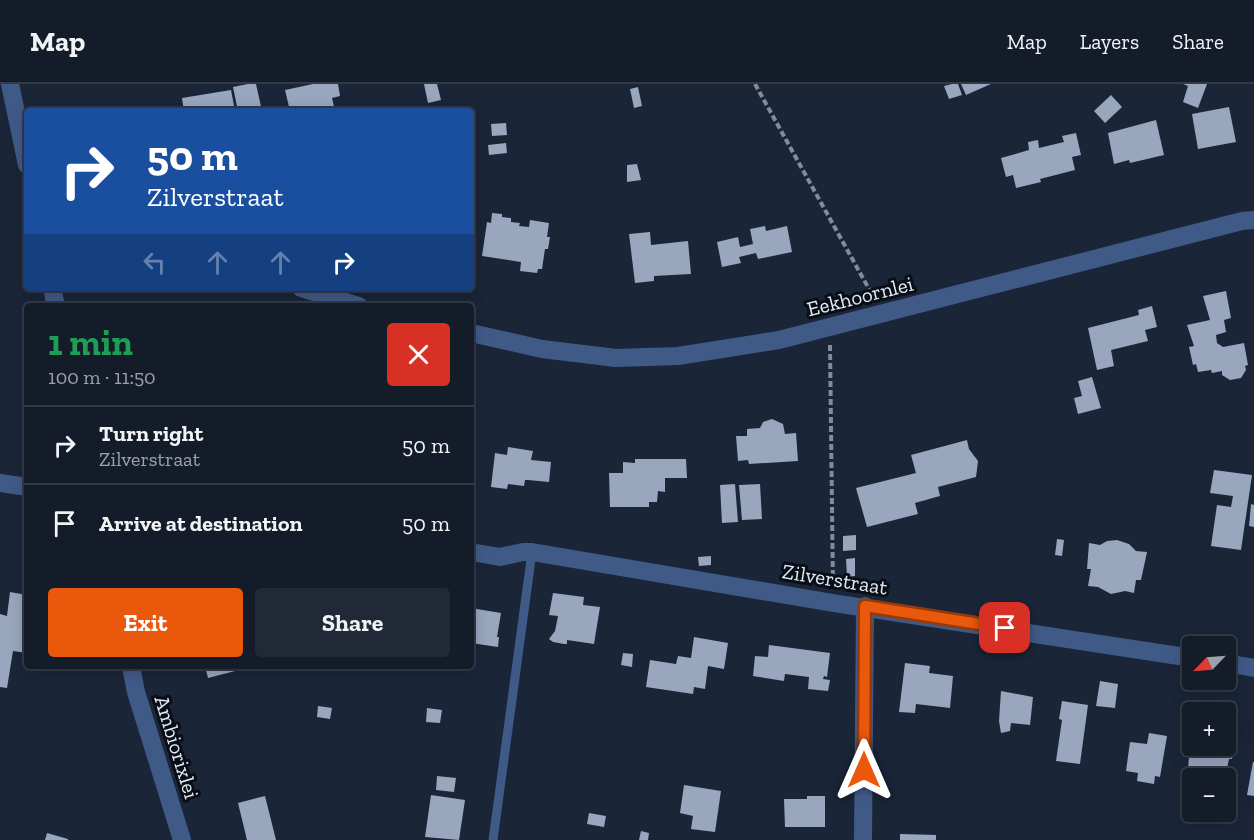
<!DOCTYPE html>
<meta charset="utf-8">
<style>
:root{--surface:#141c2a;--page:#212936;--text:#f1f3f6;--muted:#9da1a8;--line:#333a47;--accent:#ea580c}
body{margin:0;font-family:"Zilla Slab",serif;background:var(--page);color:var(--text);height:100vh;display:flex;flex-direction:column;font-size:22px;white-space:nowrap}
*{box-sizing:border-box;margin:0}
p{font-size:20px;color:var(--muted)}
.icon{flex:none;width:33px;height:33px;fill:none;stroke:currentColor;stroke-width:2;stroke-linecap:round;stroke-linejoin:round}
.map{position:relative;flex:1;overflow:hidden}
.details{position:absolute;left:24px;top:219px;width:450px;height:366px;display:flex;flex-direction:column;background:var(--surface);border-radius:6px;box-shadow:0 3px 15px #0003,0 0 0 2px var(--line)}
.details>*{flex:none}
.top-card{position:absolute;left:24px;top:24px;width:450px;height:183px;border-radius:6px;box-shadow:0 3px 15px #0003,0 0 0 2px var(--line);background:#1a4fa0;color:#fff;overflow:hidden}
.needle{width:39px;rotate:245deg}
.buttons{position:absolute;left:1182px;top:552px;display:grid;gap:12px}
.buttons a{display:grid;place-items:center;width:54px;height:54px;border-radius:6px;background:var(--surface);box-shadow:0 3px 15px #0003,0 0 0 2px var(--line);font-size:30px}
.pin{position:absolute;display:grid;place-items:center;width:51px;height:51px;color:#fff;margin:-26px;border-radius:12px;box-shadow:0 3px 9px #0006}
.me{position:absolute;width:66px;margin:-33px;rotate:0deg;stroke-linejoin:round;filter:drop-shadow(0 0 4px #0008)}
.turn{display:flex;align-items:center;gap:21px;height:126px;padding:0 24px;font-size:27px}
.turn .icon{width:78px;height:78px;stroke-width:2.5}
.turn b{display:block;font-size:42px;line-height:51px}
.lanes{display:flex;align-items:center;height:57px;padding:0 24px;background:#0003;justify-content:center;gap:30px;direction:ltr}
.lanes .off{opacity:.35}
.round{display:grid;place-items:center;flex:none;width:63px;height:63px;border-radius:6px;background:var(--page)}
.head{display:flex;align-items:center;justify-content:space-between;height:102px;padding:0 24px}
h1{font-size:36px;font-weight:700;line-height:45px;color:#1e9e55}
.action{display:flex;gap:12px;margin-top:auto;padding:12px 24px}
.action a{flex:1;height:69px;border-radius:6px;background:var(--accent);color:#fff;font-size:24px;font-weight:700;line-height:69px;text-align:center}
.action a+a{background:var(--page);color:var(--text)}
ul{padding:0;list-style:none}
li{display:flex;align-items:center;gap:18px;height:78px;padding:0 24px;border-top:2px solid var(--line)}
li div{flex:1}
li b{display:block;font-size:22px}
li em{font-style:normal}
header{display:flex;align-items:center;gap:36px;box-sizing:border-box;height:84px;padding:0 30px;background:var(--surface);border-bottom:2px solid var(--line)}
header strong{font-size:28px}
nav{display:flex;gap:33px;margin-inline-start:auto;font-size:21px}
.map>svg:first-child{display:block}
.building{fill:#98a6be}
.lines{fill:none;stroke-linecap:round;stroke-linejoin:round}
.path{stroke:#828b9b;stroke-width:4;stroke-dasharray:6 3;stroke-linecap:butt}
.lane{stroke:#405a88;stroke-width:9}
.street{stroke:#405a88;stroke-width:18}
.route-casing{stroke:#983908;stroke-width:15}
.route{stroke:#ea580c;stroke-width:10}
.labels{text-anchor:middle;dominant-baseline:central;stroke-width:6;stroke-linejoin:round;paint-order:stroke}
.street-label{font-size:21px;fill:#e3ebf8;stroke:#090e16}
</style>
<header>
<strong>Map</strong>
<nav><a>Map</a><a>Layers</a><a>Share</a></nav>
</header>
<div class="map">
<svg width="1254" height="756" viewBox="0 0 1254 756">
<rect width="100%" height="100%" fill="#1a2538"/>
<g class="building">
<path d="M248,0H256L262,27H238L233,3Z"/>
<path d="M313,0H338L340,12L332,14L335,27H290L285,6Z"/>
<path d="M424,0H437L441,16L428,19Z"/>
<path d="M952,0H958L962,11L949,15L944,2Z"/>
<path d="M961,0H991L966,11Z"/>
<path d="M1183,0H1207L1198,24L1183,18L1188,2Z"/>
<path d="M638,3L642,22L634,24L630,5Z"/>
<path d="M231,6L235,27H184L182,14Z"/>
<path d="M1111,11L1122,23L1105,39L1094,27Z"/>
<path d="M1229,23L1236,58L1198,65L1192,30Z"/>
<path d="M1156,36L1164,71L1130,79L1129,76L1114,80L1108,49Z"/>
<path d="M506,39L507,51L492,52L491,40Z"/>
<path d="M1076,49L1081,71L1072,73L1075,86L1040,95L1041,98L1016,104L1013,91L1006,93L1001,74L1029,66L1028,58L1038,56L1039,64L1064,58L1062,52Z"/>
<path d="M506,59L507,69L489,71L488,61Z"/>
<path d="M637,80L641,96L627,98V81Z"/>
<path d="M492,129L502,130V133L511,134V138L520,139L519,142L529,143L530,136L549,139L547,153H550L548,165H545L542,185H538L537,189L520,187L521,178L482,172L487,138L491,139Z"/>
<path d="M765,142L766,147L787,142L792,168L758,175L756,169L739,173L741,179L722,183L717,158L738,153L740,163L753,160L750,145Z"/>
<path d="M650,148L651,161L688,157L691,190L654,192V197L635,199L629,150Z"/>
<path d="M1226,207L1231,234L1224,236L1226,248L1216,251L1217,259L1223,263L1244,259L1248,281L1245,282L1246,286L1241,294L1230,296L1222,291V287L1212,289L1211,286L1198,288L1196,280L1193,281L1189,263L1194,262L1187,241L1210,236L1203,212Z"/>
<path d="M1152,222L1157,243L1145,246L1148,257L1111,266L1114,282L1097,286L1088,244L1139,231L1138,226Z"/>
<path d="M1092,293L1101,324L1078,330L1074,314L1082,312L1078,297Z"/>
<path d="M772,335L783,340L785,350L796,349L798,377L749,380L748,376L738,377L736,352H747V345L760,344L763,338Z"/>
<path d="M967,356L969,365L978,377L976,393L938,403L940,412L915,419L918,430L867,443L856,404L916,389L911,371Z"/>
<path d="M508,363L533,367L531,376L551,378L549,398L528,396H525L524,402L508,400L507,405L491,403L495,369L507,371Z"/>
<path d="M635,375H686L687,394H665V408L658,407L657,418H649V423H610L609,389H623V378L635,379Z"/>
<path d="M1214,386L1252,391L1241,466L1211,462L1217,421L1231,423L1233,412L1210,409Z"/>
<path d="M735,400L738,438L722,439L720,401Z"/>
<path d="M760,400L762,435L742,436L739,401Z"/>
<path d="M1251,420L1254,421V443L1249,442Z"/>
<path d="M856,451V466L843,467V452Z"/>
<path d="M1057,455L1064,456L1062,472L1055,471Z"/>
<path d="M1117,456L1129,460L1136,467L1147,468L1141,496H1136L1134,509L1125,507L1111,510L1098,503L1088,502L1091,485H1087L1089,459L1100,461L1107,457Z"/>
<path d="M711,472V481L699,482L698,473Z"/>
<path d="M855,474V492L847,493L846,475Z"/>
<path d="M10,508L27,511V569L13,567L7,604L0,603V530L7,532Z"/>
<path d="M553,509L584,513L583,521L600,523L594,560L567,556V560H564L553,558L549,555L555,547L558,532L549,531Z"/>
<path d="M471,524L501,529L497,553H499L498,563L471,559Z"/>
<path d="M694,553L728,559L724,585L708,582L705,605L694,603L693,610L646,603L650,576L676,580L678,572L691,574Z"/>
<path d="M769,561L830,569L827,593L824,592L823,595L830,596L828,607L808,605L809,593L785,590L784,597L753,592L755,572L768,573Z"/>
<path d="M623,569L633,570L632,583L621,581Z"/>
<path d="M905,579L930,582L929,589L953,592L950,624L916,620L915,629L899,628Z"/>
<path d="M205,582H239V586L208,594Z"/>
<path d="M1100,597L1118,600L1115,624L1096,622Z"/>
<path d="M1001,607L1033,613L1030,641L1011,639L1010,647L1001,649L999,637Z"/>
<path d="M1062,617L1088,621L1080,680L1056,677L1062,636L1059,635Z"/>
<path d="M318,622L332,624L330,635L317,633Z"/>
<path d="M427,624L442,626L440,639L426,638Z"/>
<path d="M1226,640L1234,641L1233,650L1235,653L1232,675H1229L1225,694L1212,693V694H1192V699L1187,698L1190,660L1192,657V662H1226Z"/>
<path d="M1149,649L1167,652L1160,693L1155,692L1154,700L1137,697L1138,689L1126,687L1130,658L1147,660Z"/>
<path d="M1253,678H1254V712L1247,711Z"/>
<path d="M437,692L456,694L454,708L436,706Z"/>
<path d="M684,701L721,707L715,748L691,745L693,732L680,729Z"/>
<path d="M431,711L465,716L459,756L425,753Z"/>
<path d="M265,712L276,756H247L238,719Z"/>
<path d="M807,712H825V743H785L784,715H807Z"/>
<path d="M589,729L606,732L604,743L587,740Z"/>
<path d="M641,747L649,749L648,756H639Z"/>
<path d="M47,749L68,755V756H45Z"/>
<path d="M900,750L936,751V756H900Z"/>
</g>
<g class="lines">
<g class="path">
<path d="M755,0L874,214"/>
<path d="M830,261L833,503"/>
</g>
<path class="lane" d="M493,756L532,468"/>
<g class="street">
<path d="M10,0L27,81"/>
<path d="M52,204L56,222"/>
<path d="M301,204L359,222"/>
<path d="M471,249L542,265L616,274L678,272L779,256L1242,137L1254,136"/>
<path d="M0,399L27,403"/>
<path d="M471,468L500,473L523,468H532L833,519L1192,574"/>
<path d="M1226,579L1254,584"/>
<path d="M131,582L136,608L182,756"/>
<path d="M863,756L865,522"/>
</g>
</g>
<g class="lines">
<g class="route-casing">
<path id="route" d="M864,686L865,522L1005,544"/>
</g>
<use href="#route" class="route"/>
</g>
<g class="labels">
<g class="street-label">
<text transform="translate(860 212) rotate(-14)">Eekhoornlei</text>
<text transform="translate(835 495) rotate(9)">Zilverstraat</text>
<text transform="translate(177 663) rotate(73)">Ambiorixlei</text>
</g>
</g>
</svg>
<div class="buttons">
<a><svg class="needle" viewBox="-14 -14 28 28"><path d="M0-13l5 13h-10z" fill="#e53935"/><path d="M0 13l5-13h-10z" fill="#9da1a8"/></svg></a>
<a>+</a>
<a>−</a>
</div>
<div class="pin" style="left:1005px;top:544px;background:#d93025"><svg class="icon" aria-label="arrive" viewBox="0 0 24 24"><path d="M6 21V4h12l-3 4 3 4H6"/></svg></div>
<svg class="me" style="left:864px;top:686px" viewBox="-20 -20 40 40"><path d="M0-17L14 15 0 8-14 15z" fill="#ea580c" stroke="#fff" stroke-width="4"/></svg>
<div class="top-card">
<div class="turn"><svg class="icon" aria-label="right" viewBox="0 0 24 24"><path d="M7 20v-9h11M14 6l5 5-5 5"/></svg><div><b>50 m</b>Zilverstraat</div></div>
<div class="lanes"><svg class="icon off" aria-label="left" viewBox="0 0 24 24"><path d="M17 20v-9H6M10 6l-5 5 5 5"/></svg><svg class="icon off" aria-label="ahead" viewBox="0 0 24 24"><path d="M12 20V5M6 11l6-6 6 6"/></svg><svg class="icon off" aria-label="ahead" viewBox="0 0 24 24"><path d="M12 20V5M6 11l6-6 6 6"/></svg><svg class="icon" aria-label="right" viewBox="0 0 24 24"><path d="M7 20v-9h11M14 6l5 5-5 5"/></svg></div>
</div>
<section class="details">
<div class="head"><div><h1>1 min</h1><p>100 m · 11:50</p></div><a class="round" style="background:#d93025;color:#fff"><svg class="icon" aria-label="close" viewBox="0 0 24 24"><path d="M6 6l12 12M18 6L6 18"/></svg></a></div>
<ul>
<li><svg class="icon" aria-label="right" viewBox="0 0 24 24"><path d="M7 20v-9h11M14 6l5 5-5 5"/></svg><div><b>Turn right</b><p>Zilverstraat</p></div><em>50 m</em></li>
<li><svg class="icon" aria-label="arrive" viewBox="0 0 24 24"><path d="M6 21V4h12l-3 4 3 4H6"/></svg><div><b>Arrive at destination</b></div><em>50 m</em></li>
</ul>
<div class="action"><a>Exit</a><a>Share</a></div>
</section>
</div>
